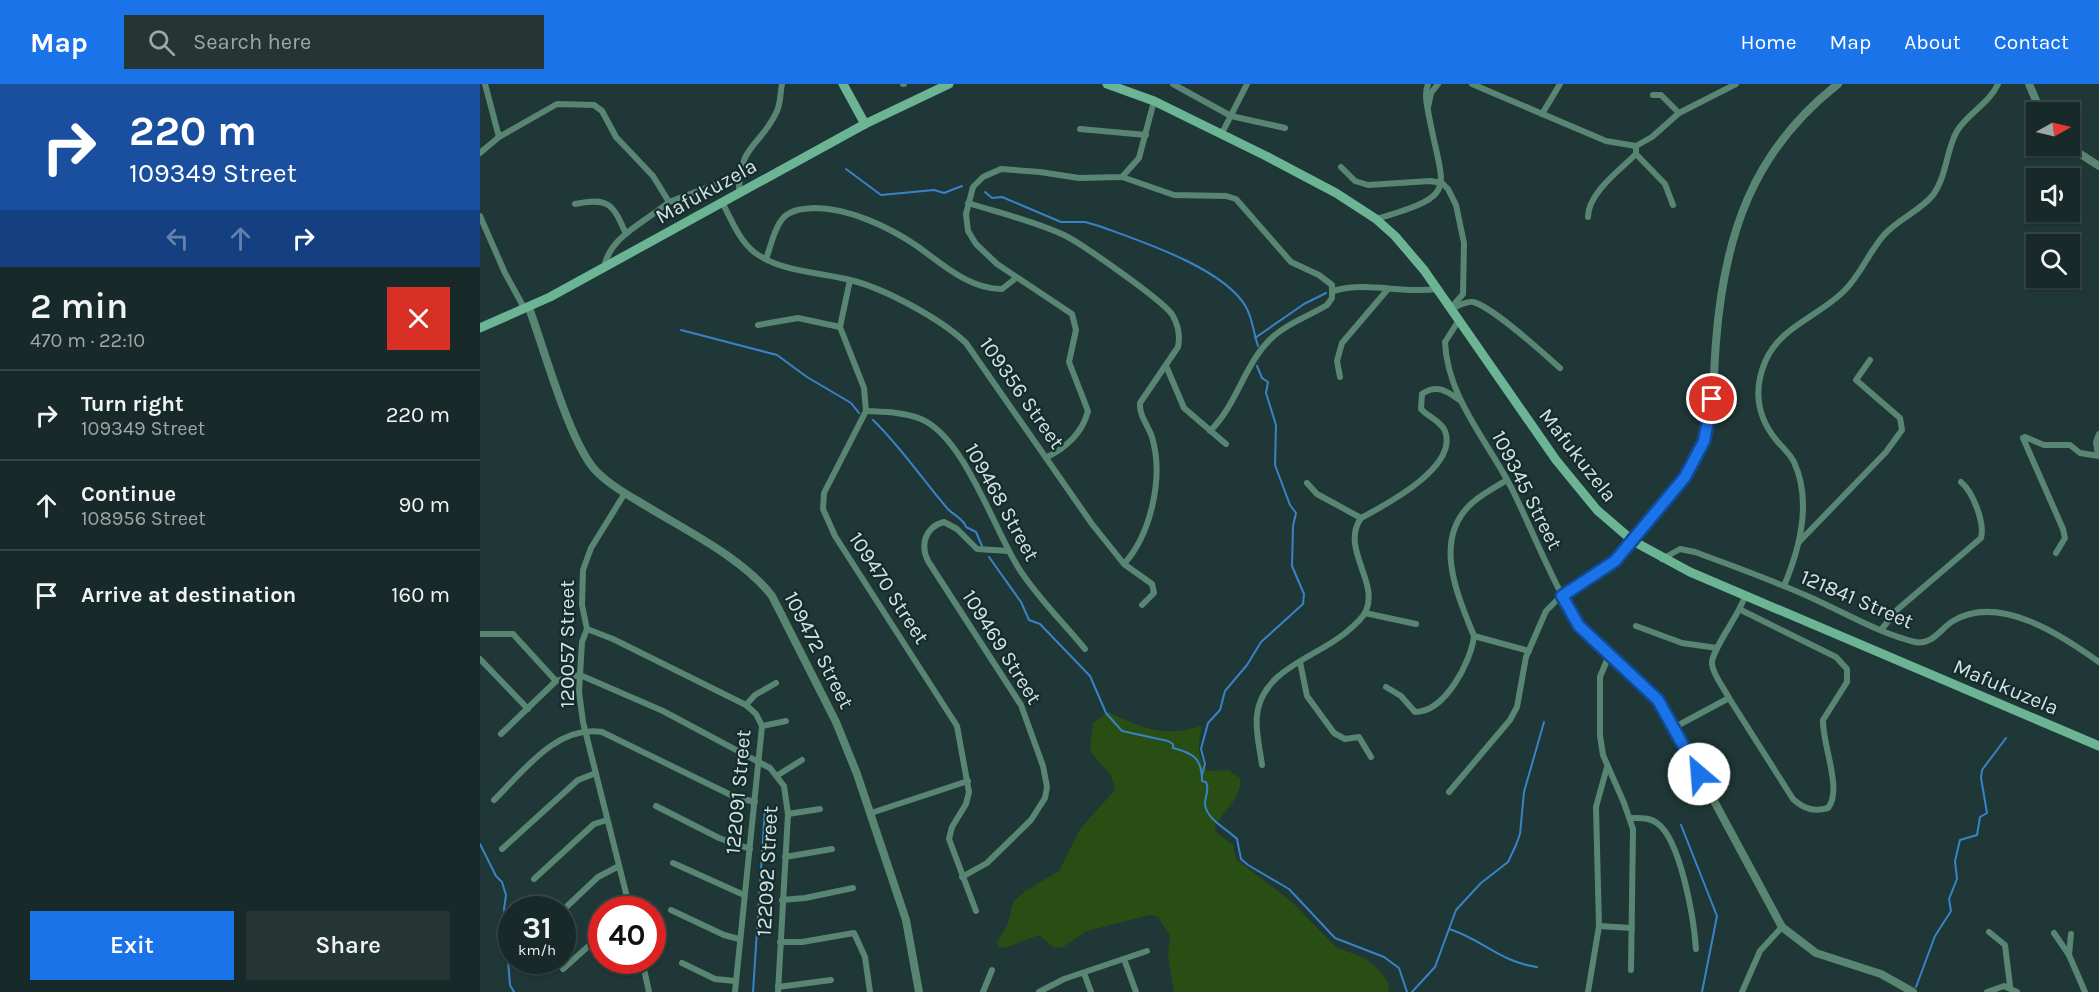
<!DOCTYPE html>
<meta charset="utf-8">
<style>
:root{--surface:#172928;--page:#243534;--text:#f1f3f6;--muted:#9ea6a8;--line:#364545;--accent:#1a73e8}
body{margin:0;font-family:Karla,sans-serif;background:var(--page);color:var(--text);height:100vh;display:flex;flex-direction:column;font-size:22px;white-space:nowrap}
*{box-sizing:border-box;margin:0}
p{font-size:20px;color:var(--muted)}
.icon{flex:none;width:33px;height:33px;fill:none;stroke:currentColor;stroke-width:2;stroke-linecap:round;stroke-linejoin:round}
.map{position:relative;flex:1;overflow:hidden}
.side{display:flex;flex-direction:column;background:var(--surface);width:480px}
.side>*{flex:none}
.banner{background:#1a4fa0;color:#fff;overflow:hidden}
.needle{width:39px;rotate:82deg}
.controls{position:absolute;left:1546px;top:18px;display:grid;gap:12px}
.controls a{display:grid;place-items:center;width:54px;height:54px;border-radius:0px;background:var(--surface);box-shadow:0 2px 4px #0004,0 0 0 2px var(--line);font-size:30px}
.speed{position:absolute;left:18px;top:812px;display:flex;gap:12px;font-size:30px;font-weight:700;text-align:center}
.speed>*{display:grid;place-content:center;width:78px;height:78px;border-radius:50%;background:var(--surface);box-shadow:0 2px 4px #0004,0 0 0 2px var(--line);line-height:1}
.speed small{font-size:15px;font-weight:400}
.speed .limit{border:9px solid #d22;background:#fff;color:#111}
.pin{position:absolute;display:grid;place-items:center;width:51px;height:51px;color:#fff;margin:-26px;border:3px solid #fff;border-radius:50%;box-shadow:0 2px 6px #0007}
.me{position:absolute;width:66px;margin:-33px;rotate:333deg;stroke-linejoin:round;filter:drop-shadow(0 0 4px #0008)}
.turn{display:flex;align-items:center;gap:21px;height:126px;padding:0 30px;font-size:27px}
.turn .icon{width:78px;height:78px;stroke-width:2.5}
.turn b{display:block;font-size:42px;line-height:51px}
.lanes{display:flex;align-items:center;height:57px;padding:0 30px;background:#0003;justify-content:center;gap:30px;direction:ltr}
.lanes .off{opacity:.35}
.round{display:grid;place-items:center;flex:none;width:63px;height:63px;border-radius:0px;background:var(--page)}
.head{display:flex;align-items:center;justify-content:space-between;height:102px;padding:0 30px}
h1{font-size:36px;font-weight:600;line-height:45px}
.cta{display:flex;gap:12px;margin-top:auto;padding:12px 30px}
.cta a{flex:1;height:69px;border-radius:0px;background:var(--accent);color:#fff;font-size:24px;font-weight:600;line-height:69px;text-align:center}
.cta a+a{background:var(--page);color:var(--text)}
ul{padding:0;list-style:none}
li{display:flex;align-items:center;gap:18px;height:90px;padding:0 30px;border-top:2px solid var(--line)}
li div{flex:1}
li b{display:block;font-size:22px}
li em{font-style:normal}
header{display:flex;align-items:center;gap:36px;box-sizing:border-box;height:84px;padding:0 30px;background:var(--accent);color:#fff}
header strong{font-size:28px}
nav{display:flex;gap:33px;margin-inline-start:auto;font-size:21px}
.search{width:420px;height:54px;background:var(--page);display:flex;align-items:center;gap:15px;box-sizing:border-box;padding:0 21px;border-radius:0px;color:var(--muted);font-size:22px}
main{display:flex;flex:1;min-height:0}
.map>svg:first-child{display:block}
.green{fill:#284e14}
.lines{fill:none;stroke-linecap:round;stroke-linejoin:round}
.stream{stroke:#3883c8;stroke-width:2}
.minor{stroke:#598672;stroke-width:6}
.tertiary{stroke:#598672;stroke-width:8}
.secondary{stroke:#6bb595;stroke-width:9}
.route-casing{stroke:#114b97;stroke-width:15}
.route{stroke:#1a73e8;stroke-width:10}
.labels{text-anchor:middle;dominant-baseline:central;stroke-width:4.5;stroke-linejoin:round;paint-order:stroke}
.street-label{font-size:21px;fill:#d4e2e2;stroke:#142d2c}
</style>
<header>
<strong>Map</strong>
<div class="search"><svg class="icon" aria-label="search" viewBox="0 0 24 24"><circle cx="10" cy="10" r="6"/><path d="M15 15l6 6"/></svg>Search here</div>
<nav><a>Home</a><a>Map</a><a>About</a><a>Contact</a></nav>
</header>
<main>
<section class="side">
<div class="banner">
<div class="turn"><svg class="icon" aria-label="right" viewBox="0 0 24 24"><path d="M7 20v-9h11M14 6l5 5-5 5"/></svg><div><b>220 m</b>109349 Street</div></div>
<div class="lanes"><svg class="icon off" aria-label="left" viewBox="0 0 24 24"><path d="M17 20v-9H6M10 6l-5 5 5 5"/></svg><svg class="icon off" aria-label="ahead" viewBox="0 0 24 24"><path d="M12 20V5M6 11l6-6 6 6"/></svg><svg class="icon" aria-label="right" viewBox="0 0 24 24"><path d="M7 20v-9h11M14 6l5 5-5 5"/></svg></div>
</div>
<div class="head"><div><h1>2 min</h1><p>470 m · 22:10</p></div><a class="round" style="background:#d93025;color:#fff"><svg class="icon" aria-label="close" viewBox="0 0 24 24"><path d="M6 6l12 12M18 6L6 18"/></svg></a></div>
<ul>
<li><svg class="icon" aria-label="right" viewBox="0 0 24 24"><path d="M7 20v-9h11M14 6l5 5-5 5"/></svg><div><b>Turn right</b><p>109349 Street</p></div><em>220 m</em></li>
<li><svg class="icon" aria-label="ahead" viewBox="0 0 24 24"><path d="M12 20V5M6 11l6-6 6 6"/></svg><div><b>Continue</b><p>108956 Street</p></div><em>90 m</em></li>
<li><svg class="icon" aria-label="arrive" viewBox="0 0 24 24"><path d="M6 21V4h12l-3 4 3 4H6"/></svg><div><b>Arrive at destination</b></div><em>160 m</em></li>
</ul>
<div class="cta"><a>Exit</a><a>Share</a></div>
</section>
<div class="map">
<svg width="1619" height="908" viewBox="0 0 1619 908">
<rect width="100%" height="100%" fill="#1f3736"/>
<path class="green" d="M628,628C664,644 682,654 722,642C718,660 716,673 728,687L749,686L760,694C763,714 743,726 735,743L736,748L753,761L756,775L811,817L856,863L884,874L896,883L908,898L909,908H694L688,871L690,852L678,833L670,831L607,847L581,864L573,863L559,851L525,864L518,863L517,858L528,840L533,818L545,807L579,787L600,745L635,706L631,691L613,671L610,664L613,639Z"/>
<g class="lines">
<g class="stream">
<path d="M366,85L401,111L454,106L464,109L482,102"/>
<path d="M505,108L512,114L522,113L581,138H605L619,142C660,157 744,184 766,223C772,233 774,250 778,262"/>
<path d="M201,246L297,271L327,293L371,319L379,329"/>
<path d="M775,254L824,220L846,209"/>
<path d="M393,336C421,363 442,395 467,424C473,431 484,435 486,443L496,448L502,462"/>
<path d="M509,473L541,518L549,536L560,540L610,592L626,629L642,647L688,657L693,660V664C713,669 722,674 722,697L726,698C730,707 725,710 725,720C726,735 747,745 757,755L761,775L768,781L809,805L855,854L904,873L919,884L927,908"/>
<path d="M722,691L725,680L721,665L728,639L740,626L745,607L767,581L781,558L823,520L824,510L812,482L813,442L816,429L810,421L795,381L796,341L786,309L788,298L782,294L777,282"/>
<path d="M1201,741L1237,832L1222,908"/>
<path d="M0,760L16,792L22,798L26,811L24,825L30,901L34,908"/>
<path d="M969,845C1002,855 1020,878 1057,883"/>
<path d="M1436,903L1455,852L1471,827L1469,815L1477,795L1475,777L1480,756L1497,751L1500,733L1507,729L1501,694L1502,686L1526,654"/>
<path d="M273,908L285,724"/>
<path d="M932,908L955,883L976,826L1001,799L1028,778L1036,761L1040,750L1044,708L1064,638"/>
</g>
<g class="minor">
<path d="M5,0L19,53L77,20L114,21L122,27L136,53L173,92L189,118C166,138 129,152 124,184"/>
<path d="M423,0H424"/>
<path d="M693,0L751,32L805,44"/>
<path d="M992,0L1126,57L1156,62L1172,53L1199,29L1256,0"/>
<path d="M1173,11H1181L1199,29"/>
<path d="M948,23L951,9L958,0"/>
<path d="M1062,30L1080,0"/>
<path d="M600,45L666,51"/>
<path d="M741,51L767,0"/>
<path d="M0,69L19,53"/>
<path d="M1156,70L1185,100L1193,121"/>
<path d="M861,83L875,97L888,101L950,97L962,99L968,105L976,121L984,159L983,210L971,224"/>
<path d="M642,93L694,111L746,112L756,115L811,178L839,191L852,201V214L847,221C831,231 810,238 795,251C765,276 758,320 730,347"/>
<path d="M259,109C259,59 280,64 297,27C301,18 300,9 302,0"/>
<path d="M189,118L234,101"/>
<path d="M242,118C251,135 259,156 274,168C300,188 339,188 370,196C404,204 461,235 486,259L612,440L644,480L672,500L674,509L662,521"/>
<path d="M488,119C520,129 554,137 584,151C599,158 687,219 693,232C698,241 700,253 698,263L660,319C659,332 668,341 672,353C684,393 671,450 644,480"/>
<path d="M95,120C129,113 133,120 146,150"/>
<path d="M0,132L25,189L42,220L41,227"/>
<path d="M1108,133C1108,109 1140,86 1156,70V62"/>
<path d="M896,135C981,110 963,108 949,32C947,21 944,11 948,0"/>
<path d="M286,175C291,162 294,144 304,133C313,125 323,125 334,124C369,124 409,143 437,162C462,180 489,205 522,205L536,194"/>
<path d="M370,196L360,243L384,304L386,327L344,409L343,425L355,452L477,642L489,708L486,720L472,743L469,755L496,827"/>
<path d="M853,207C889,197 921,210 957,205"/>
<path d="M975,223C980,221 987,217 993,218C1013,223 1063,269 1080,284"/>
<path d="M278,241L318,234L360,243"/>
<path d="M687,284L704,324L746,360"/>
<path d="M860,293L857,277L862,259L908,205"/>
<path d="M386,327C405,328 424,328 441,335C484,353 513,443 538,483C556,512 583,538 605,565"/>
<path d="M1618,371L1616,358L1619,350"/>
<path d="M567,373C586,364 603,348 608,327L589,278L596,246L592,230L517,180L496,160L488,147L486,130L493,103L503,93L521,85L560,88L599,94L642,93L659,74L674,17"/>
<path d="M827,399L837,410L881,434"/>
<path d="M145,409L111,464L103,486L102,521L107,545L102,558L99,608L103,638L150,825"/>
<path d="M1319,458L1406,368L1422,346L1420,334L1376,296L1390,276"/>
<path d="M1576,469L1585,454L1583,445L1543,354L1545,353L1564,361H1590L1600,369L1619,372"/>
<path d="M1182,475L1200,465L1215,468C1255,483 1295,497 1334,515C1367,530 1401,550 1435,558C1452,562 1461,544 1473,537C1519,509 1583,552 1619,578"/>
<path d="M1304,502C1320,464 1332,417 1314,378C1310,370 1303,364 1297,357C1277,333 1273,307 1285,278C1300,242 1340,232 1365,206C1381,190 1389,168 1404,151C1418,135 1440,127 1453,111C1467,92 1466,66 1477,47C1488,29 1509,20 1518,0"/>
<path d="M885,529L936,540"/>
<path d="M1156,542L1202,559L1237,564"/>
<path d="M107,545L133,555L266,621L276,630L282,642L255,908"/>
<path d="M1401,546L1418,525L1501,454C1505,439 1493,408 1481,398"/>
<path d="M0,550H33L76,597"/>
<path d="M994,552C977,510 952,455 992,419C1002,410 1015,403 1027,396"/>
<path d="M1129,571L1120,593V652L1123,671L1144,719L1153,745L1151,886"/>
<path d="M0,575L48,625"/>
<path d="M820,578L827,612L854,649L865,655L879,653L891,673"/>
<path d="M906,603L921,612L935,628C965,628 991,578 994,552L1049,567"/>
<path d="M1249,614C1244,604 1233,591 1232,580C1230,568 1260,530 1265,512"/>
<path d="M266,621L275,611L296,599"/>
<path d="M282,642L306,637"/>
<path d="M1195,643L1249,614L1313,715C1324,725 1334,728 1348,724C1363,706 1342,660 1343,636L1367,598V585L1356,573L1261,526"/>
<path d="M21,650L76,597L100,591L183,627L290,684L304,702L308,730L298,908"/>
<path d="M782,681C780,665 775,647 777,631C782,586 834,574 864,550C871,544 882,536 886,527C899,497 860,464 881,434C905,421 979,383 965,347C961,337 948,333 941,325L942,310C957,299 968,308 981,317"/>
<path d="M1127,683L1116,723L1119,842L1152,844"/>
<path d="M298,691L322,676"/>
<path d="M969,708L1030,636L1037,623L1046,573L1066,527L1082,511C1064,477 1050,442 1033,407C1010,360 967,314 965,258L979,236"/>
<path d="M14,716C43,688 76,641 122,648L255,713L275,718"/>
<path d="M176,722L239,754L270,765"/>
<path d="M391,729L488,697"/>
<path d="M308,730L340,725"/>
<path d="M1150,734C1159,734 1169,733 1177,739C1201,756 1214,836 1216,865"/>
<path d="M22,765L98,696L116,689"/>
<path d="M305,773L352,765"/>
<path d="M193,779L264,811"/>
<path d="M482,793L507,779L551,736L565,714L567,703L563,682L541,621L448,477C440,461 445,443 464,438L477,445L497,465L529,467"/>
<path d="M54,795L114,740L127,736"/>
<path d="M302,816L325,814L373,804"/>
<path d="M191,826L244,851L259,855"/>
<path d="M82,827L118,793L139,782"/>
<path d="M1509,848L1525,861L1530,902"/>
<path d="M1574,849L1589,871L1605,908"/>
<path d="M300,858H322L374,849L385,873L390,908"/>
<path d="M1589,871L1591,850"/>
<path d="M644,875L656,908"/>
<path d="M162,876L169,908"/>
<path d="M202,879L235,895L255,897"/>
<path d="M83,885L122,850"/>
<path d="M604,889L611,908"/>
<path d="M298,903L351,896"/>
<path d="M503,908L512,886"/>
<path d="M559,908L584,895L667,867"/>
<path d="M1108,908L1119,842"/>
<path d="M1262,908L1280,867L1302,843"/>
<path d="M1507,908L1524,902L1537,908"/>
</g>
<g class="tertiary">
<path d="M1358,0C1272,67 1244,153 1236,258C1233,293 1235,333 1221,366C1210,389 1149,469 1128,483C1113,493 1096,499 1082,511L1099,542L1171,608L1185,626L1302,843L1336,869L1401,890L1433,908"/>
<path d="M1549,0L1561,28"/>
<path d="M1588,62L1619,82"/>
<path d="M49,224C64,264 90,361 117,388C129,400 144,409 158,417C201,444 261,472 292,512L356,638L377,690L426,836L439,908"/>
</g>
<g class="secondary">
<path d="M363,0L385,40"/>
<path d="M627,0L674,17L786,72L856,109L896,135L915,152L944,186L1076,376L1117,426L1153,457L1210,488L1619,662"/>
<path d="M0,244L70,213L385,40L469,0"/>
</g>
</g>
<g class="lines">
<g class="route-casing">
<path id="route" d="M1219,690L1178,616L1099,542L1082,512L1135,477L1205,393L1224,357L1232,315"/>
</g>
<use href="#route" class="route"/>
</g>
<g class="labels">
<g class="street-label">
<text transform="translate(226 107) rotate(-29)">Mafukuzela</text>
<text transform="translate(542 309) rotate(55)">109356 Street</text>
<text transform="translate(1098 371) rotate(52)">Mafukuzela</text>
<text transform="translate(1047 406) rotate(63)">109345 Street</text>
<text transform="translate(522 418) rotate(61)">109468 Street</text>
<text transform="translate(409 504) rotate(57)">109470 Street</text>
<text transform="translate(1377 515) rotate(23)">121841 Street</text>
<text transform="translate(87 560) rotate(-90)">120057 Street</text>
<text transform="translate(522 563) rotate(58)">109469 Street</text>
<text transform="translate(339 566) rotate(63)">109472 Street</text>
<text transform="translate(1526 603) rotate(23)">Mafukuzela</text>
<text transform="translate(258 708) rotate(-85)">122091 Street</text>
<text transform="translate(287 787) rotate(-87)">122092 Street</text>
</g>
</g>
</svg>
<div class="controls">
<a><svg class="needle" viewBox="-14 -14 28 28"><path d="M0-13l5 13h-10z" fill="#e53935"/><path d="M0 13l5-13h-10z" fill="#9ea6a8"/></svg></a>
<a><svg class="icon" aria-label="sound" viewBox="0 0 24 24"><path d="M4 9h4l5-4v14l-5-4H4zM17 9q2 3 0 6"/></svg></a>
<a><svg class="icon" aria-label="search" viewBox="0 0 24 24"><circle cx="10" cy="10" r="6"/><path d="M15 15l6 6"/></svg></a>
</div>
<div class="speed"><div>31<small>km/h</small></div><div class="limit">40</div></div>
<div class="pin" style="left:1232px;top:315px;background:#d93025"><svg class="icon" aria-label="arrive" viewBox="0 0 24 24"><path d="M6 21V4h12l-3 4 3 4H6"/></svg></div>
<svg class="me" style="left:1219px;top:690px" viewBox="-20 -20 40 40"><circle r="19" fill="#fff"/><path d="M0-13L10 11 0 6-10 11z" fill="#1a73e8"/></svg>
</div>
</main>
